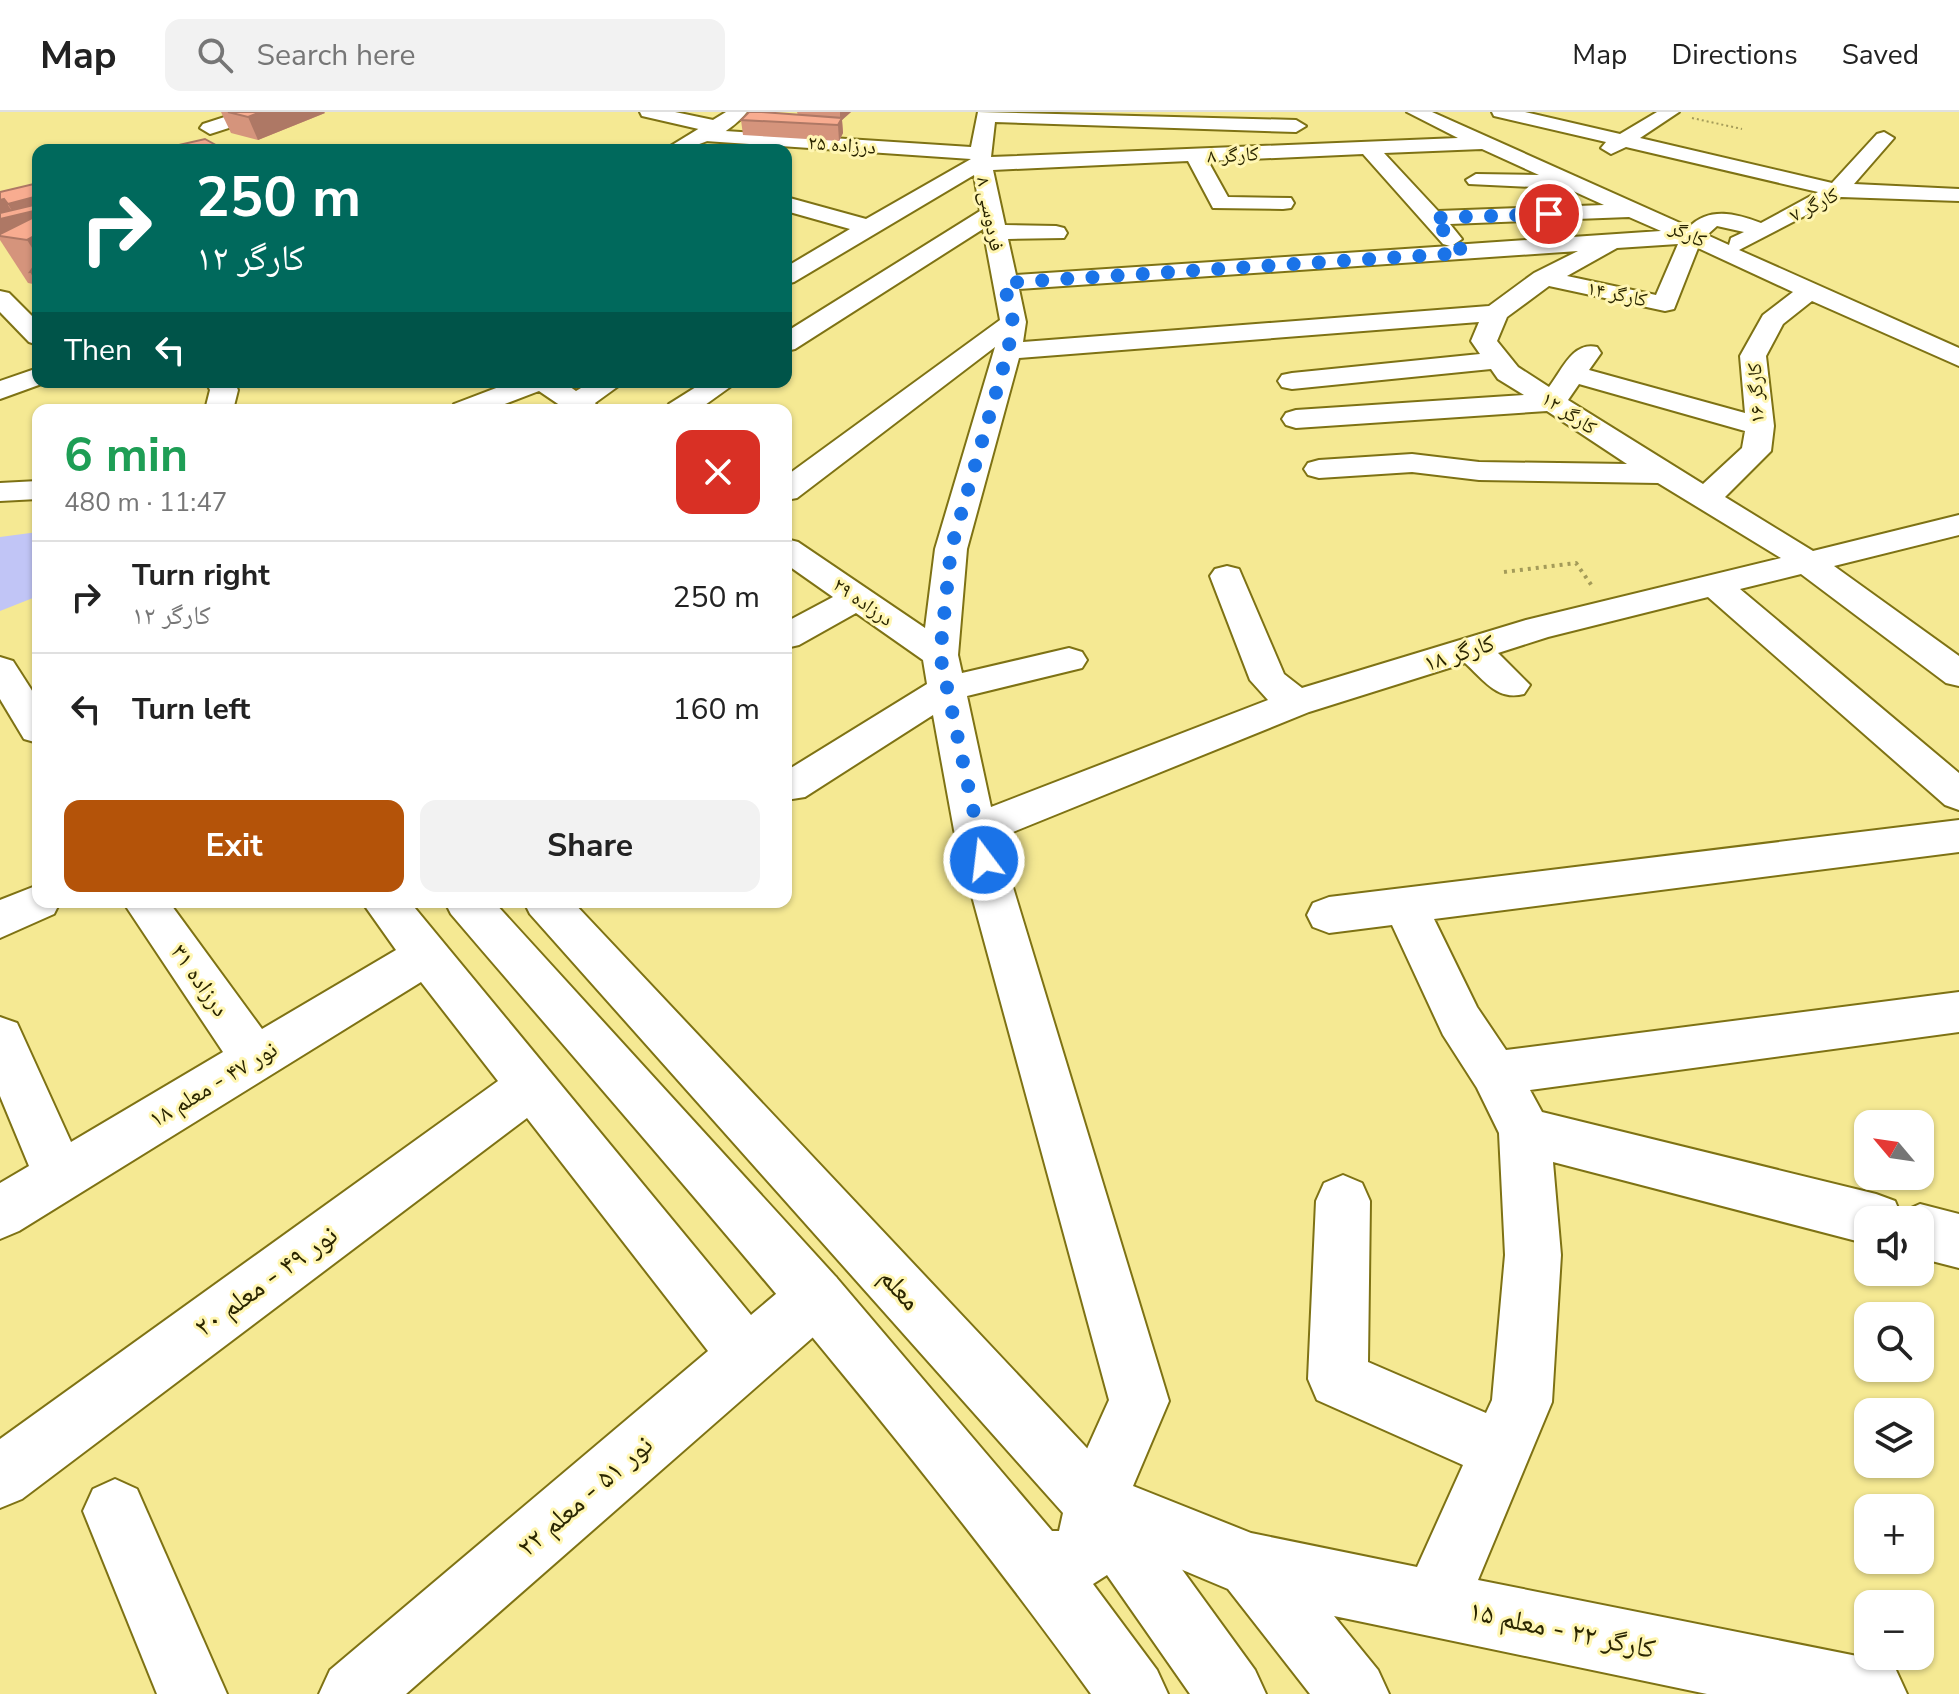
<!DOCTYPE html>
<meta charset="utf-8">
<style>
:root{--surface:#fff;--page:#f2f2f2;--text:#222;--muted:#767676;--line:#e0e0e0;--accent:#b45309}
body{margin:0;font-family:"Nunito Sans","Noto Naskh Arabic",sans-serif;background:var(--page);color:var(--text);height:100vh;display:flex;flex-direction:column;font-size:30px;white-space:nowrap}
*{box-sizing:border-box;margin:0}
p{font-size:26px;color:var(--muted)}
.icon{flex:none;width:44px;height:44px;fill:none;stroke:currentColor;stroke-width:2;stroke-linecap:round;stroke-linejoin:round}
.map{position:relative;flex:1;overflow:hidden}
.sheet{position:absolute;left:32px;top:292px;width:760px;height:504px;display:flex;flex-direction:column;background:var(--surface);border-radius:16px;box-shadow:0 2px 6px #0004}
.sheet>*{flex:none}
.top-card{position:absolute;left:32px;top:32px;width:760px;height:244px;border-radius:16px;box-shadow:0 2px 6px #0004;background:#00695c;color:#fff;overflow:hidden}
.needle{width:52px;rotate:299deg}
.buttons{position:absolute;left:1854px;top:998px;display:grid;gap:16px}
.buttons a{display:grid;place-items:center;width:80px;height:80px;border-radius:16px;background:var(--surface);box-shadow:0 2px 6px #0004;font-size:40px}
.pin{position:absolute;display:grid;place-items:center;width:68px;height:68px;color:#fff;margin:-34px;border:4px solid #fff;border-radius:50%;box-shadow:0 2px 8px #0007}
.me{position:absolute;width:88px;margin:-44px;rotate:345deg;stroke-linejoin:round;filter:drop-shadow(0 0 6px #0008)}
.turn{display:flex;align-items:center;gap:28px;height:168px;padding:0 32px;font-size:36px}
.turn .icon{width:104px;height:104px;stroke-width:2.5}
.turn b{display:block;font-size:56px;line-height:68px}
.then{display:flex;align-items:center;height:76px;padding:0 32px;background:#0003;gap:16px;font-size:30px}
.round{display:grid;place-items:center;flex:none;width:84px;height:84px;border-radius:16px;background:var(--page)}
.summary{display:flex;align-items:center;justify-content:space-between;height:136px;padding:0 32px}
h1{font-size:48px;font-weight:700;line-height:60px;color:#1e9e55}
.button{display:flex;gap:16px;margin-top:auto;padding:16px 32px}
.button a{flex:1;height:92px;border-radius:16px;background:var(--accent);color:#fff;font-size:32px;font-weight:700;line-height:92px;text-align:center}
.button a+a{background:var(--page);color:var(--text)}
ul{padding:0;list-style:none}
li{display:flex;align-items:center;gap:24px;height:112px;padding:0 32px;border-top:2px solid var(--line)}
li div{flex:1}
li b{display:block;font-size:30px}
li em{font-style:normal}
header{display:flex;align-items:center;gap:48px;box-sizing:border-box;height:112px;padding:0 40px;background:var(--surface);border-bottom:2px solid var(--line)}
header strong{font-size:38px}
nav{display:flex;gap:44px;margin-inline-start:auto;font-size:28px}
.search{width:560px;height:72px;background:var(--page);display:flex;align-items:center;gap:20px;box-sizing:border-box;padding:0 28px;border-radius:16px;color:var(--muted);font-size:30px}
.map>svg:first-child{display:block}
.green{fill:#c1c5f6}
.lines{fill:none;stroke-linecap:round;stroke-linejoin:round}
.minor-casing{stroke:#7e7214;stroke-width:4}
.major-casing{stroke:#7e7214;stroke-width:4}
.path-far1{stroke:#a49b59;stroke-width:2;stroke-dasharray:2 3;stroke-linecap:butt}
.path{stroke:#a49b59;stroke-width:4;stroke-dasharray:3 5;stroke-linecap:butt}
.minor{fill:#fff;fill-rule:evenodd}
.major{fill:#fff;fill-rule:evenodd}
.wall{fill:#d5947c}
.shaded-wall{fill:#ae7865}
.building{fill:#f8ac90;stroke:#ae7865;stroke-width:2}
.route{stroke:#1a73e8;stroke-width:14;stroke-dasharray:0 25.2}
.labels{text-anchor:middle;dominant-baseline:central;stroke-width:6;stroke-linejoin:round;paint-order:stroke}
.far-street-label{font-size:20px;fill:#2b2601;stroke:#fff6b3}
.street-label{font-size:24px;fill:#2b2601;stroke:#fff6b3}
.near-street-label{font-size:28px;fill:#2b2601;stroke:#fff6b3}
</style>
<header>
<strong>Map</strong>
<div class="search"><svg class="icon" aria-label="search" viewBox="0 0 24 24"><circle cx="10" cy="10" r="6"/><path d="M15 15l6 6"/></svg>Search here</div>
<nav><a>Map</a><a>Directions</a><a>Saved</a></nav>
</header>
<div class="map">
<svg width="1959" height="1582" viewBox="0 0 1959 1582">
<rect width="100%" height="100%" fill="#f5e993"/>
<path class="green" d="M38,420V484L0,499V425Z"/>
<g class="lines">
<g class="minor-casing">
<g id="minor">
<path d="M240,0H268L266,4L210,22L200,16L203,12Z"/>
<path d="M640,0H675L718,9L725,11L728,15L725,19L971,35L978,0L1296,8L1306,14L1296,20L995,10L991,45L1458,26L1407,0H1432L1689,115C1710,94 1737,102 1761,111L1818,80L1626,35L1611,42L1601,36L1606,30L1494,4L1492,0H1525L1620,22L1657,0H1679L1640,26L1832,71L1877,22L1884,20L1894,26L1854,72L1959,77V89L1841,85L1739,138L1959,236V254L1812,189L1783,212L1766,244L1774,314L1771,339L1725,385L1813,439L1959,403V423L1834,454L1959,544V574L1946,571L1801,462L1740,477L1959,661V698L1945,693L1708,485L1548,525L1498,541L1530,573L1524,582C1497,589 1484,568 1465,551L1309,600L998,726L1169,1289L1133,1374L1251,1421L1417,1455L1463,1353L1317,1288L1308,1267L1316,1089L1324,1071L1343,1063L1362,1071L1370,1089L1368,1250L1486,1301L1492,1288L1505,1143L1499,1021L1477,976L1443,923L1392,813L1329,821L1313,815L1307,803L1313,791L1329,785L1959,708V740L1434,807L1477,895L1506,938L1959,880V920L1530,978L1542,1000L1876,1082L1895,1089L1900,1101L1920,1092L1959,1102V1156L1920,1146V1108H1868V1132L1553,1050L1561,1143L1552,1290L1478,1468L1872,1547L1896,1558L1907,1582H1707L1334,1504L1378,1558L1389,1582H1310L1228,1477L1073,1412L1063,1390L1109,1288L954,718L933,603L805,685L786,688V659L927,572L923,548L856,501L799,533L786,536V510L833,485L786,452V427L798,430L925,516L935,437L995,235L797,386L786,388V364L1000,208L983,117L795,237L786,239V220L980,99L974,63L794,170L786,172V155L850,117L786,99V85L866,107L971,47L705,29L695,23L703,18L642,4ZM1482,37L1539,63L1476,62L1466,68L1469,72L1554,76L1562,74L1604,93L1438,99L1384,41ZM1363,42L1443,132L1450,134L1016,163L1008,127L1064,126L1067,121L1064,116L1056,114L1005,113L993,58L1188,49L1213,96L1283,97L1291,96L1294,91L1291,86L1228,85L1208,49ZM1629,105L1661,119L1453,133L1462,127L1450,112ZM1717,114L1744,120L1731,126L1729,133L1707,123ZM1678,132L1656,183L1567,164L1617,136ZM1698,136L1793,180L1763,203L1740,244L1745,301L1589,258L1601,241L1597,235C1573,229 1562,258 1549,275L1518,255L1497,229L1507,205L1549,174L1665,199L1674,197ZM1578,139L1534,161L1489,194L1023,230L1026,210L1019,177ZM1479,210L1471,229L1480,242L1292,261L1282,263L1278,269L1282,275L1292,277L1491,257L1498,267L1524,283L1296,298L1286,301L1282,307L1286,313L1296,316L1547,299L1627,352L1479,350L1412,342L1319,348L1308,351L1304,357L1308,363L1319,366L1412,360L1479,368L1658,371L1781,446L1526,508L1302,576L1284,562L1239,457L1227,454L1215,457L1210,464L1250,568L1268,588L991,695L967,584L1082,556L1087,548L1082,540L1069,536L962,561L958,543L967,437L1019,246ZM1579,272L1745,319L1742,336L1703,372L1568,288Z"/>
<path d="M512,270H563L576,279L591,270H624L595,291L600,298H567L539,279L489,298H450L454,292Z"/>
<path d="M704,270H737L698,298H665L669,292Z"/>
<path d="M0,545L13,549L38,588V631L24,627L0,587Z"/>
<path d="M38,773V790H60L54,802L0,826V788Z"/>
<path d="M123,790H169L262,917L396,838L362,790H410L751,1203L796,1165L816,1157L836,1165L844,1185L836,1205L406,1582H319L330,1558L708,1239L527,1006L22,1387L0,1396V1327L498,969L421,870L19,1119L0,1127V1071L29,1054L0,984V905L17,911L71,1030L223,940Z"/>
<path d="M115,1367L137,1377L227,1582H157L83,1399L93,1377Z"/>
</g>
</g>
<g class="major-casing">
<g id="major">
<path d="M726,0H747C727,24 695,38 664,38Z"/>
<path d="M0,179L9,181L38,210V233L29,230L0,200Z"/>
<path d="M38,256V270H47L0,287V269Z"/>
<path d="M206,270H234L238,278L233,298H205L210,278Z"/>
<path d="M38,369V387L0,389V371Z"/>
<path d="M445,790H494L836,1165L1052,1419H1059L1063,1401L530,802L524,790H573L1117,1368L1255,1558L1266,1582H1190L1107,1463L1093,1472L1157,1558L1168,1582H1091C894,1309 670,1058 451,802Z"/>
</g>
</g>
<path class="path-far1" d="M1692,6L1742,17"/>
<path class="path" d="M1504,460L1576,451L1592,474"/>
<use href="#minor" class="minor"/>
<use href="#major" class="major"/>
</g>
<g class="wall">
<path d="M221,0H324L325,1L258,28L231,21Z"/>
<path d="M797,0H851L842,8L843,21L839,29L743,23L741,8L798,3Z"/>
<path d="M38,71V173L28,171L0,128V80Z"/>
</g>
<g class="shaded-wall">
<path d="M261,0H324L325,1L258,28L248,5Z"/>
<path d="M840,0H851L842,8L843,21L839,29L838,13L840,9Z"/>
<path d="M38,84V118L3,124L0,121V88L4,87L15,104L8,92Z"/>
<path d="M38,122V145L27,128Z"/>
<path d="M38,159V173L30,160Z"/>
</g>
<g class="building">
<path d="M228,0H261L248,5Z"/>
<path d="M749,0H762L842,6L838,13L741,8Z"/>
<path d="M205,27L223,37L157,38Z"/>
<path d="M38,71V84L8,92L4,87L0,88V80Z"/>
<path d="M38,92V98L0,107V101Z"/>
<path d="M38,103V122L27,128L0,124V122Z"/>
<path d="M38,149V159L30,160Z"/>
</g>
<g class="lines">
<path class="route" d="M984,748L940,543L951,437L1008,239L1013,210L1004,171L1464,141L1432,106L1549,102"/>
</g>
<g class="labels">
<g class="far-street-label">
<text transform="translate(842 33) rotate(4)">درزاده ۲۵</text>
<text transform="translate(1233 43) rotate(-3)">کارگر ۸</text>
<text transform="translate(1814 93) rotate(-27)">کارگر ۷</text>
<text transform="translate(990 102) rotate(79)">فردوسی ۸</text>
<text transform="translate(1688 122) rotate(25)">کارگر</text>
<text transform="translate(1617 182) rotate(12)">کارگر ۱۴</text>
<text transform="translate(1756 281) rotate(-93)">کارگر ۱۶</text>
<text transform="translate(1569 301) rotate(33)">کارگر ۱۲</text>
<text transform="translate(863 490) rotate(35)">درزاده ۲۹</text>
</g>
<g class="street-label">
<text transform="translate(1459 541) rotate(-18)">کارگر ۱۸</text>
<text transform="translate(200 868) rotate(55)">درزاده ۳۱</text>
<text transform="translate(213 972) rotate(-31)">نور ۴۷ - معلم ۱۸</text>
</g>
<g class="near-street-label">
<text transform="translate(266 1169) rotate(-36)">نور ۴۹ - معلم ۲۰</text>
<text transform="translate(900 1177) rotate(48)">معلم</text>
<text transform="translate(585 1384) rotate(-41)">نور ۵۱ - معلم ۲۲</text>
<text transform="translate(1562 1518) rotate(12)">کارگر ۲۲ - معلم ۱۵</text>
</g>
</g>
</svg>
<div class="buttons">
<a><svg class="needle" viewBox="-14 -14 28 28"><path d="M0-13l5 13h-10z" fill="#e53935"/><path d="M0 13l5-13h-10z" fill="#767676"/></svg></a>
<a><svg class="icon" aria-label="sound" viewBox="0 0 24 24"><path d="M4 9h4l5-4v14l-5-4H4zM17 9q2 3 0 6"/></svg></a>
<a><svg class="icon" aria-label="search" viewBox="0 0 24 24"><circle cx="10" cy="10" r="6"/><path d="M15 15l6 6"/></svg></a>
<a><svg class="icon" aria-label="layers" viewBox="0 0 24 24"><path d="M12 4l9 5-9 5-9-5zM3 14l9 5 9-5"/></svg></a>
<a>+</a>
<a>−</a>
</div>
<div class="pin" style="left:1549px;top:102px;background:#d93025"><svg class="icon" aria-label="arrive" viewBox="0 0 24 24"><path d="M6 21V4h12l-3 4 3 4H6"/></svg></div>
<svg class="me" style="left:984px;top:748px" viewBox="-20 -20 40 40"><circle r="17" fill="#1a73e8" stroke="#fff" stroke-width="3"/><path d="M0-11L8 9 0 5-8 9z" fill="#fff"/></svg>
<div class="top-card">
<div class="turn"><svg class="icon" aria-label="right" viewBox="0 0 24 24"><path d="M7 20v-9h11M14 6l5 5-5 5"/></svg><div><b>250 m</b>کارگر ۱۲</div></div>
<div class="then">Then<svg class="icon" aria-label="left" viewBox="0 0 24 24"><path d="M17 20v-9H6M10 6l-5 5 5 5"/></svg></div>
</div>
<section class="sheet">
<div class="summary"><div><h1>6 min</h1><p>480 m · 11:47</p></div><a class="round" style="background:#d93025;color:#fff"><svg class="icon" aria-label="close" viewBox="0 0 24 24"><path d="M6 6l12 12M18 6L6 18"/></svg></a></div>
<ul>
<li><svg class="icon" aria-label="right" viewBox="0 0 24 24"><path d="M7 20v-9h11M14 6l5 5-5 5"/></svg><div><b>Turn right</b><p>کارگر ۱۲</p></div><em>250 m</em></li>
<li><svg class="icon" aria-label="left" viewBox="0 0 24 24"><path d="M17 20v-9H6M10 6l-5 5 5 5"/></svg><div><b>Turn left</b></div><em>160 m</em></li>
</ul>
<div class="button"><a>Exit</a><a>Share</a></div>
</section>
</div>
